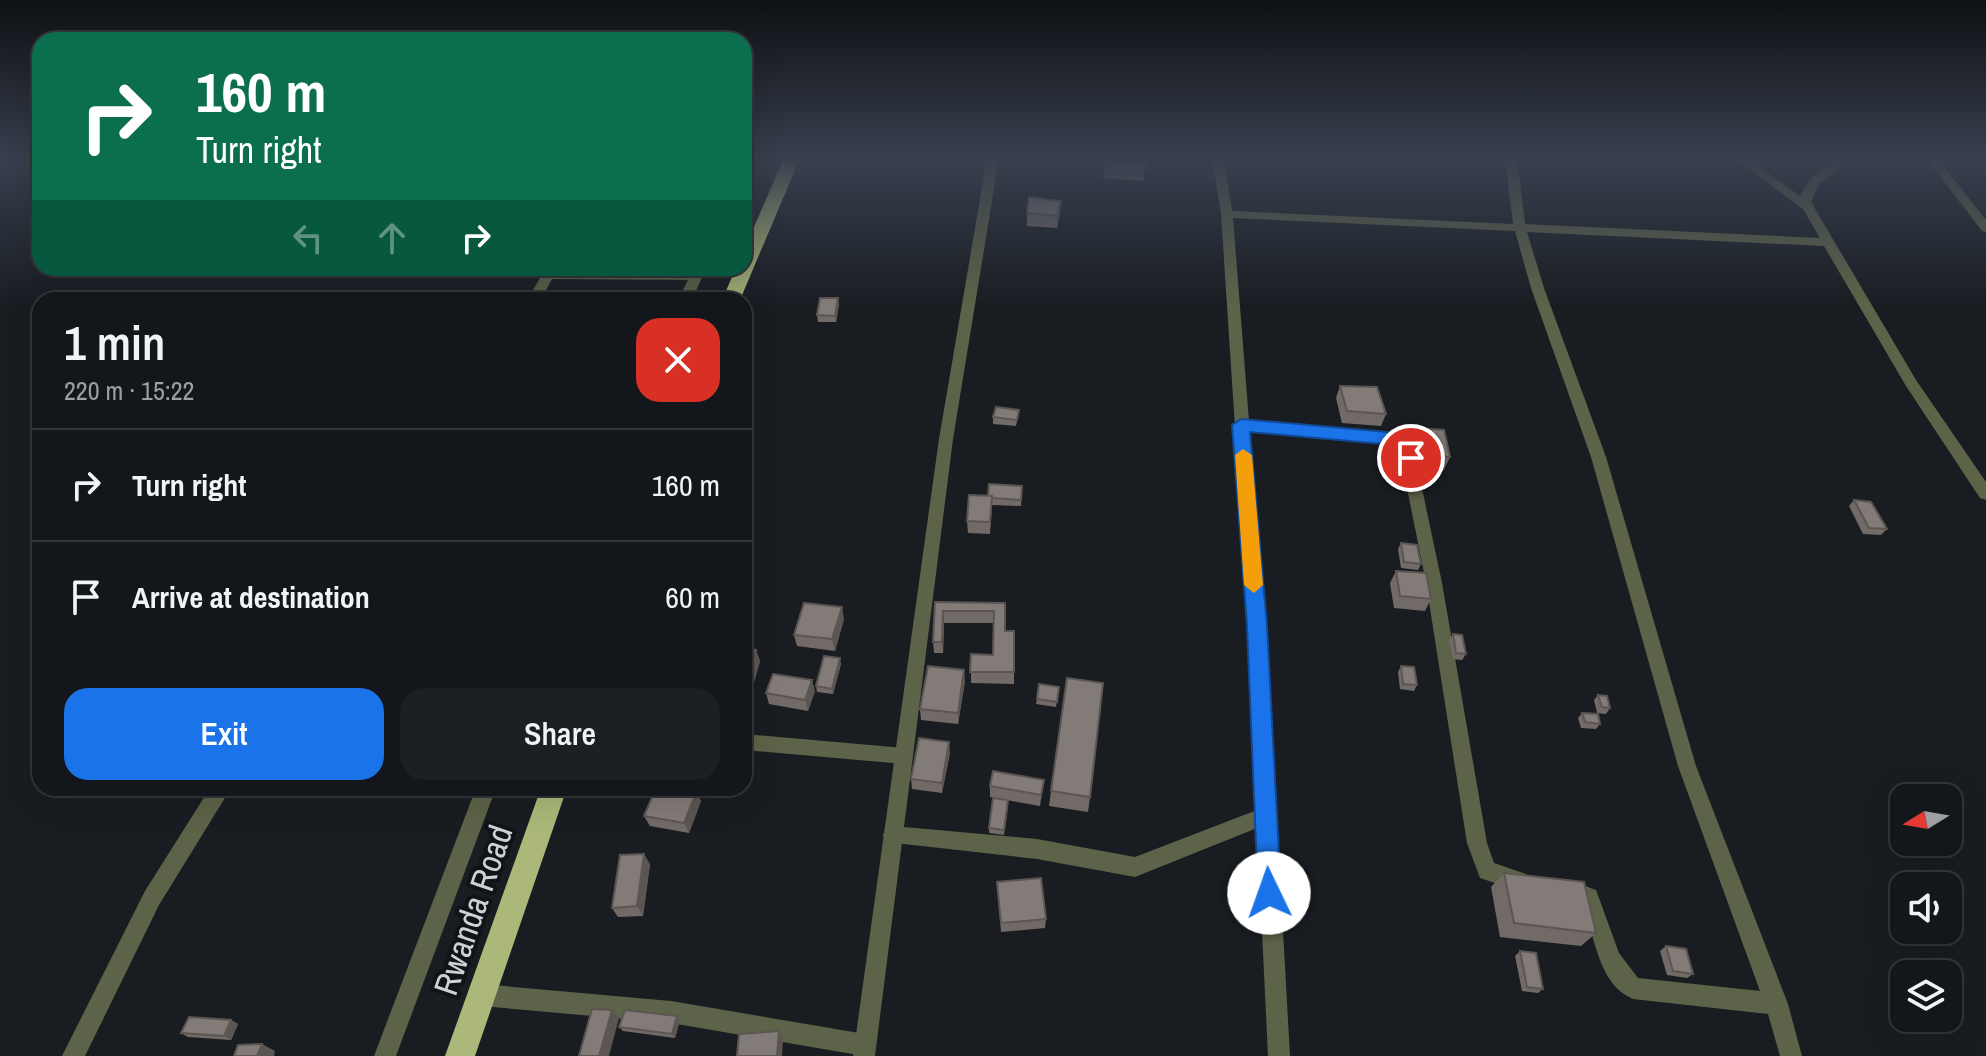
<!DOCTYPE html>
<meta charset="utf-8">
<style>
:root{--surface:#13161a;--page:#1c1f23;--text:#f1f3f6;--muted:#9d9fa2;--line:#323539;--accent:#1a73e8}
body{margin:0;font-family:"Archivo Narrow",sans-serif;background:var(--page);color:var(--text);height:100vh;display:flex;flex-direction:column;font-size:30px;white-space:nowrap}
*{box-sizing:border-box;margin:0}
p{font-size:26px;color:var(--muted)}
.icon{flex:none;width:44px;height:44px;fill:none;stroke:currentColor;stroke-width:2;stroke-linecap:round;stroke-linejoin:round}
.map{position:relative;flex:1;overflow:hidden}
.side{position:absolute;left:32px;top:292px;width:720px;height:504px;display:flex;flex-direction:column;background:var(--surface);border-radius:24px;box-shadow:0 8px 32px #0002,0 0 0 2px var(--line)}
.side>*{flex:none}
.top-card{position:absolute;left:32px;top:32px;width:720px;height:244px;border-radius:24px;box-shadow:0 8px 32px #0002,0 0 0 2px var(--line);background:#0b6e4f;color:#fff;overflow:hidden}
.needle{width:52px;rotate:259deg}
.fabs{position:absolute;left:1890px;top:784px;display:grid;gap:16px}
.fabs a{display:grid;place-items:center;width:72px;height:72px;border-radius:16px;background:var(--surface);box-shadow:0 8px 32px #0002,0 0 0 2px var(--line);font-size:40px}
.pin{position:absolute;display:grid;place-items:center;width:68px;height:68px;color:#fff;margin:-34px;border:4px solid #fff;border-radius:50%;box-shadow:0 2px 8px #0007}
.me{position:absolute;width:88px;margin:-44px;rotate:357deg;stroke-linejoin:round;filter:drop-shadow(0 0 6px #0008)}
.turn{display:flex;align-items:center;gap:28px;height:168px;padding:0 32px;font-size:36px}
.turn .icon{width:104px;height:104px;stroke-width:2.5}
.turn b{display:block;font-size:56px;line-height:68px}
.lanes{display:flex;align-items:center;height:76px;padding:0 32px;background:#0003;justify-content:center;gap:40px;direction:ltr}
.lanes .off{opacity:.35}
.round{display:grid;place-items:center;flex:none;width:84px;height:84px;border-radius:24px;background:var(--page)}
.headline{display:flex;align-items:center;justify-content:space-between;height:136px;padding:0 32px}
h1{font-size:48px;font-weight:600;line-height:60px}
.cta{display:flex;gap:16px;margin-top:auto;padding:16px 32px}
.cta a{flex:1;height:92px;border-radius:24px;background:var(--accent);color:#fff;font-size:32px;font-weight:600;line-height:92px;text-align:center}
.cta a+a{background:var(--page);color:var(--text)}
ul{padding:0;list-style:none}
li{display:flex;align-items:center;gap:24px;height:112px;padding:0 32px;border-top:2px solid var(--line)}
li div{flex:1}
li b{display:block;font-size:30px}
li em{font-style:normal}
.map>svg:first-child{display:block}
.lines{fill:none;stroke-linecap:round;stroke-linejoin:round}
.minor{fill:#5d6348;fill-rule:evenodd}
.tertiary{fill:#5d6348;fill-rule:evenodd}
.trunk{fill:#abb87a;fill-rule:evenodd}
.wall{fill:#716a66}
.shaded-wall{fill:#5c5653}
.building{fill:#837b77;stroke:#5c5653;stroke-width:2}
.route{fill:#1a73e8;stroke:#114b97;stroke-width:2}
.slow{fill:#f59e0b}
.labels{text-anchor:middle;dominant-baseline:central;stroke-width:8;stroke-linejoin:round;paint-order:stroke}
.near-street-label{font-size:34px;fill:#cfd2d5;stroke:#101419}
</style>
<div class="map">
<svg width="1986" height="1056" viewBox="0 0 1986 1056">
<rect width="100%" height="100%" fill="#191d22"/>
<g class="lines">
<g class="minor">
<path d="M1212,158H1224L1232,211L1513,224L1505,158H1517L1525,224L1820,238L1803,209L1734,158H1747L1800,196C1809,176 1831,158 1852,158L1819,184L1811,202L1916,380L1986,482V500L1980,498L1906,386L1824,246L1527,232L1544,288L1606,457L1696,766L1788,1004L1802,1056H1780L1768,1014L1633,999C1597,984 1596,936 1582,905L1562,897L1559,890L1562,883L1569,880L1596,890L1619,953L1638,978L1760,991L1678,766L1591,457L1531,288L1515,231L1233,218L1249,421L1399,434L1404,435L1413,446L1442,583L1487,843L1494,863L1526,874L1529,881L1526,888L1519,891L1480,878L1467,843L1426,583L1399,448L1395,444L1384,442L1250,431L1266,626L1290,1056H1268L1257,828L1135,877L1037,859L886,842L883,835L886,828L893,826L1037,839L1135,857L1257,810L1248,626L1221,214Z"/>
<path d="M1926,158H1937L1986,220V232L1982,231Z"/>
<path d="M546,268H558L557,271L696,272L702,276L696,280L552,279L541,300H527Z"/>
<path d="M744,734L904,748L911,750L913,756L911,762L904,764L744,750Z"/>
<path d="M210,788H231L159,905L85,1056H62L145,891Z"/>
<path d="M481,984L671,1001L865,1034L873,1037L876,1045L873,1053L864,1056L671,1023L481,1006L473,1003L470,995L473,987Z"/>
</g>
<g class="tertiary">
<path d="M756,158L750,172L744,175V158Z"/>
<path d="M987,158H999L953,439L875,1056H853L939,439Z"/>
<path d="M694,268H706L692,300H678Z"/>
<path d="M476,788H496L396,1056H374Z"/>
</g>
<g class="trunk">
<path d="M784,158H800L740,300H722L736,268H744V250Z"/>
<path d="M541,788H567L475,1056H445Z"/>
</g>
</g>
<g class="wall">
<path d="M1105,158H1147L1143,181L1103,178Z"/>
<path d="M1027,213L1060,214L1057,228L1027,226Z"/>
<path d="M838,298L839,305L836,322H818L817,315Z"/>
<path d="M1340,386L1386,414L1381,426L1342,423L1336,398Z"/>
<path d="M1019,410L1016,426L993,424V417Z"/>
<path d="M1418,428L1450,457L1444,470L1418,468L1412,440Z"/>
<path d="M1022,486L1021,506L992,505L990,534L968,533L967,521L988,496Z"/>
<path d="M1854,500L1887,529L1881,535L1863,534L1849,506Z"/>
<path d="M1401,543L1421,564L1418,570L1401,568L1398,549Z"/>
<path d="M1396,571L1431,599L1425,611L1394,608L1390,583Z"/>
<path d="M935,602L1005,603V631H1014V684L971,683V654L993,655V623H944L943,653H934L933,642Z"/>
<path d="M844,619L835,651L797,646L794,635Z"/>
<path d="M1453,634L1466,654L1462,660L1453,659L1449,640Z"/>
<path d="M744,649L756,650L760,661L748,703H744Z"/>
<path d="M841,664L833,694L817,692L816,686Z"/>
<path d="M1401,666L1417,685L1414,691L1400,689L1398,672Z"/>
<path d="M965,681L958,724L921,720L920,709Z"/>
<path d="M1059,687L1056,707L1036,704L1037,699Z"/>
<path d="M815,691L808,711L769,704L766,693Z"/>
<path d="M1598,695L1610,708L1606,714L1597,713L1594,700Z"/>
<path d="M1582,713L1600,724L1596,729L1581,728L1578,718Z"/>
<path d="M950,753L942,793L912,789L911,779Z"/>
<path d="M1044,780L1040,806L990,797V786Z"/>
<path d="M1051,791L1090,797L1088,812L1049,806Z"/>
<path d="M701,801L689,833L650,826L644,816Z"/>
<path d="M1008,806L1004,835L989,833V828Z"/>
<path d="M650,864L643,916L618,917L612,908Z"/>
<path d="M1504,873L1596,933L1581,946L1500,937L1491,887Z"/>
<path d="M997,882L1046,919L1045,928L1001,932Z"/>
<path d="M1666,946L1693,974L1687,978L1667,975L1660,951Z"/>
<path d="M1520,951L1543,989L1538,993L1522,991L1515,956Z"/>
<path d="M677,1016L680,1020L675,1038L623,1031L619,1027Z"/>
<path d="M231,1020L238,1024L231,1040L188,1037L181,1033Z"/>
</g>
<g class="shaded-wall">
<path d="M1061,201L1060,214L1057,228V216Z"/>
<path d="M838,298L839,305L836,322L835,316Z"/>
<path d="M842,607L844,619L835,651L832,639Z"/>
<path d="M943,611L944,623L943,653L942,642Z"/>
<path d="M756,650L760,661L748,703L744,692Z"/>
<path d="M840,658L841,664L833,694L832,689Z"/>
<path d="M964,670L965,681L958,724V713Z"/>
<path d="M812,680L815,691L808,711L805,700Z"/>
<path d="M949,742L950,753L942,793V783Z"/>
<path d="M697,791L701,801L689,833L684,823Z"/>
<path d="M644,854L650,864L643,916L637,906Z"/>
<path d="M612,1010L619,1018L609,1056H599Z"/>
<path d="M677,1016L680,1020L675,1038L672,1034Z"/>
<path d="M231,1020L238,1024L231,1040L224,1036Z"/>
<path d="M779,1031L783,1039L782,1056H777Z"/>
<path d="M262,1044L275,1051L274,1056H257Z"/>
</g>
<g class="building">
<path d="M1105,158H1146V163L1105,160Z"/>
<path d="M1029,197L1061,201L1057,216L1027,213Z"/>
<path d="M820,298H838L835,316L817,315Z"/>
<path d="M1340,386L1377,387L1386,414L1347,411Z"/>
<path d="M996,407L1019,410L1017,420L993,417Z"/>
<path d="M1418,428L1444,430L1450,457L1423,455Z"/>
<path d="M989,484L1022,486L1021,500L992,498V496H988Z"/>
<path d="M969,495L992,496L990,522L967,521Z"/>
<path d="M1854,500L1871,502L1887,529L1869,528Z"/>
<path d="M1401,543L1417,545L1421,564L1404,562Z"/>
<path d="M1396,571L1426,573L1431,599L1400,596Z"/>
<path d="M935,602L1005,603V631H1014V672H970L971,654L993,655L994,611H943L942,642H933Z"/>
<path d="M804,603L842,607L832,639L794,635Z"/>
<path d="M1453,634L1462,635L1466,654L1456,653Z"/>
<path d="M744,649L756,650L744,692Z"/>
<path d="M824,656L840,658L832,689L816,686Z"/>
<path d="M928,666L964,670L958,713L920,709Z"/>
<path d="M1401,666L1414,667L1417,685L1403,684Z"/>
<path d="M773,674L812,680L805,700L766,693Z"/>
<path d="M1067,678L1103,683L1090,797L1051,791Z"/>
<path d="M1039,684L1059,687L1057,702L1037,699Z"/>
<path d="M1598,695L1607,696L1610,708L1602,707Z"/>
<path d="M1582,713L1598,714L1600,724L1585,722Z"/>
<path d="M919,738L949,742L942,783L911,779Z"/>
<path d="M993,771L1044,780L1041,795L990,786Z"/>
<path d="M656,788H681L697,791L684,823L644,816Z"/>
<path d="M993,798L1008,800L1004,830L989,828Z"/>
<path d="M644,854L637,906L612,908L620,855Z"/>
<path d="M1504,873L1584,882L1596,933L1514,923Z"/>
<path d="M1041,878L1046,919L1001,923L997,882Z"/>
<path d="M1666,946L1686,949L1693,974L1673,971Z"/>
<path d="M1520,951L1536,953L1543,989L1527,987Z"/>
<path d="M592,1009L612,1010L599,1056H579Z"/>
<path d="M625,1010L677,1016L672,1034L619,1027Z"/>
<path d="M189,1017L231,1020L224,1036L181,1033Z"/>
<path d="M779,1031L777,1056H737L739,1034Z"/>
<path d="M262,1044L257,1056H234L238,1045Z"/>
</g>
<linearGradient id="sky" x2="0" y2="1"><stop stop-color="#0e1013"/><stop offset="0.52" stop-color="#38404f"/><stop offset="1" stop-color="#38404f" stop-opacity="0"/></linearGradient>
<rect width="1986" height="306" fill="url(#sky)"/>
<path class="route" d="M1241,419L1399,433L1405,435L1420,458L1417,462H1405L1394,445L1250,432L1267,626L1281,893L1278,901L1269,904L1261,901L1258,893L1247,626L1232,425Z"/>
<path class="slow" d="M1243,449L1252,455L1263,585L1254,593L1244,585L1235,455Z"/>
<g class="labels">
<g class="near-street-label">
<text transform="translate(473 910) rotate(-71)">Rwanda Road</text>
</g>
</g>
</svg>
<div class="fabs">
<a><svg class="needle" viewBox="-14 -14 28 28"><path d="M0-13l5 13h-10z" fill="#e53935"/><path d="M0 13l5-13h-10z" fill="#9d9fa2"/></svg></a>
<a><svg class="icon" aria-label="sound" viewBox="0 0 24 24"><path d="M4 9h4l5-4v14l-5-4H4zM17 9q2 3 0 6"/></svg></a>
<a><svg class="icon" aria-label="layers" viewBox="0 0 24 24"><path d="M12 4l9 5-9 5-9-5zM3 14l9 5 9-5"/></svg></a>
</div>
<div class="pin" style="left:1411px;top:458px;background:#d93025"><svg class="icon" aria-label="arrive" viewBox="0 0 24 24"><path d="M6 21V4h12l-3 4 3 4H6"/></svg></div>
<svg class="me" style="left:1269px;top:893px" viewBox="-20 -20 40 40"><circle r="19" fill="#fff"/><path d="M0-13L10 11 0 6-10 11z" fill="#1a73e8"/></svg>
<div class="top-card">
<div class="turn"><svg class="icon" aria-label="right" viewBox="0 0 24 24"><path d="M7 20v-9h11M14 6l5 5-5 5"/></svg><div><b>160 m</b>Turn right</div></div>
<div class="lanes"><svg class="icon off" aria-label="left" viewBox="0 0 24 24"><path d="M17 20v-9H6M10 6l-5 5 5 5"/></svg><svg class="icon off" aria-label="ahead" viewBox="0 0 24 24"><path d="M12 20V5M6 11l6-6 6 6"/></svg><svg class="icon" aria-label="right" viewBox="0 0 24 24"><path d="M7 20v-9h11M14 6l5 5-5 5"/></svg></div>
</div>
<section class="side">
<div class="headline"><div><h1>1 min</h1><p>220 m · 15:22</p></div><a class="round" style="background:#d93025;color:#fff"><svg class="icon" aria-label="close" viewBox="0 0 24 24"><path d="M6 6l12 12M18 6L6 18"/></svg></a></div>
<ul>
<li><svg class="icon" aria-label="right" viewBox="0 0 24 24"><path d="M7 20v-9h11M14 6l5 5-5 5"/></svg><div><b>Turn right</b></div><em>160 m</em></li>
<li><svg class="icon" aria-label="arrive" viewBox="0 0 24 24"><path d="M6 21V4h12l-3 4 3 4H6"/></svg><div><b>Arrive at destination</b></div><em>60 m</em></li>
</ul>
<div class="cta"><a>Exit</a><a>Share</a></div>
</section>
</div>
